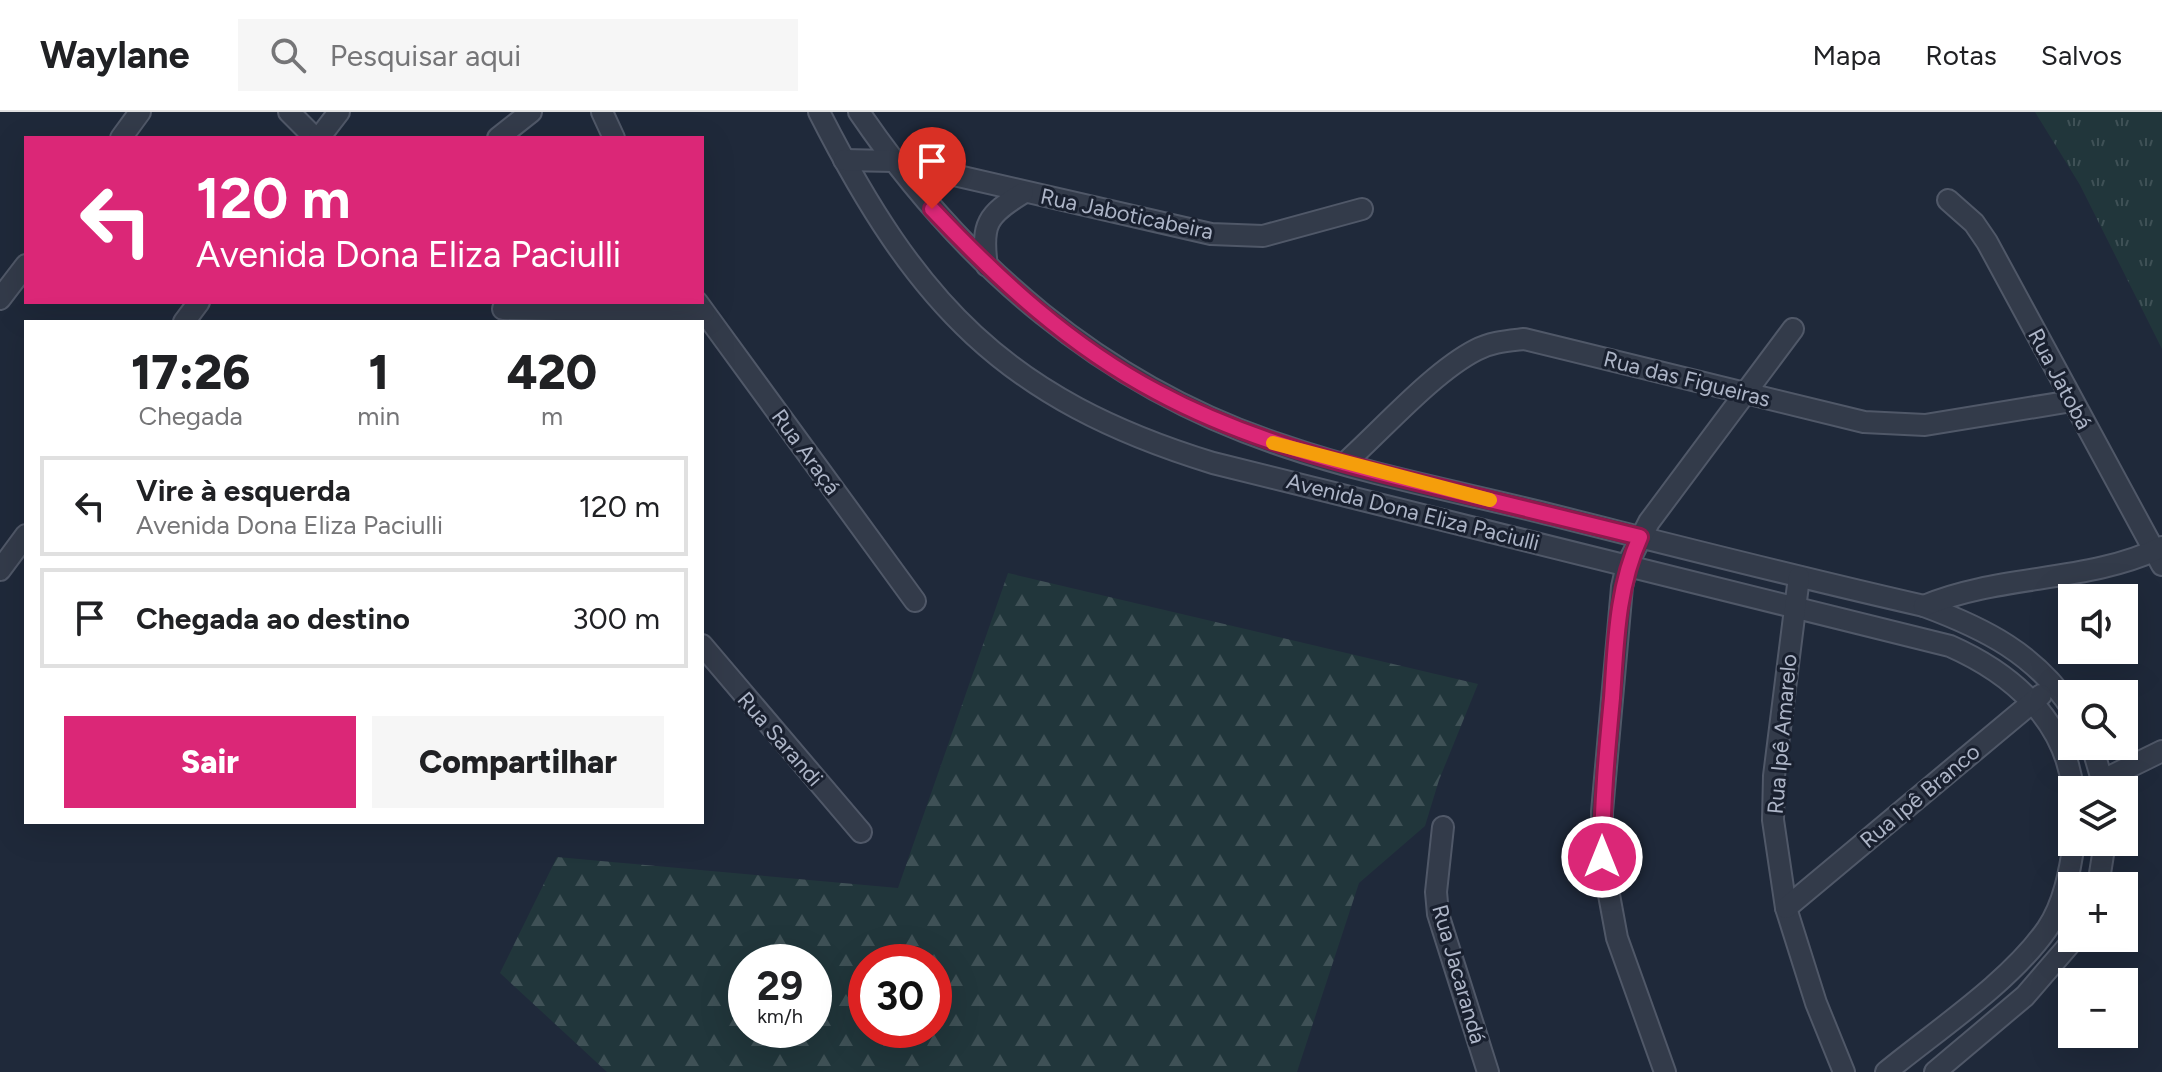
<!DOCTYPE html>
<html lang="pt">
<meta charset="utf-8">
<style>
:root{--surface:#fff;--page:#f6f6f6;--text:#202124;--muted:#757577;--line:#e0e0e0;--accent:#db2777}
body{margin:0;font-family:Figtree,sans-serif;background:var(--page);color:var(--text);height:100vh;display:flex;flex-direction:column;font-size:30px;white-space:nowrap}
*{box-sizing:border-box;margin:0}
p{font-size:26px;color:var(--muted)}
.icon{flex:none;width:44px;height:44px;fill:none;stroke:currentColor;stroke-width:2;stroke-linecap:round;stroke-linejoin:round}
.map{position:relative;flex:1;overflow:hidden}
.side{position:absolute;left:24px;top:208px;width:680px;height:504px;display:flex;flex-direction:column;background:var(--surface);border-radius:0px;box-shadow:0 8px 32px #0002}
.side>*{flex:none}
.guide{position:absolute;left:24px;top:24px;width:680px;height:168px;border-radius:0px;box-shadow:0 8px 32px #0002;background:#db2777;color:#fff;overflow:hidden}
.fabs{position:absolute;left:2058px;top:472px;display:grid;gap:16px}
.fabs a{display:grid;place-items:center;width:80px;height:80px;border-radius:0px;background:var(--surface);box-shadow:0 8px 32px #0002;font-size:40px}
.speed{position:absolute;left:728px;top:832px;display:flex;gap:16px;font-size:40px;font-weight:700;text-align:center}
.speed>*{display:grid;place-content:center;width:104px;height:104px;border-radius:50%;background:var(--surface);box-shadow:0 8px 32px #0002;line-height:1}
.speed small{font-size:20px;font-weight:400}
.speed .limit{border:12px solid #d22;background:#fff;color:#111}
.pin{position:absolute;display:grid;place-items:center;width:68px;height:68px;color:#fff;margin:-82px -34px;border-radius:50% 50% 50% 0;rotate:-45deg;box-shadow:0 0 8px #0007}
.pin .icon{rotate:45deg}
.me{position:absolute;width:88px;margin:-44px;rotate:0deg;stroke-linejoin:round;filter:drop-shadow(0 0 6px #0008)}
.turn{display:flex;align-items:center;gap:28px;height:168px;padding:0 40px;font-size:36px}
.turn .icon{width:104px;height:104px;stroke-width:2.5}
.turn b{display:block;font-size:56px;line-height:68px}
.eta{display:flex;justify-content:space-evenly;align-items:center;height:136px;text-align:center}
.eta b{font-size:48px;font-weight:800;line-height:56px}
.button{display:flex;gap:16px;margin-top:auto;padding:16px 40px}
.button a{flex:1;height:92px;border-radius:0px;background:var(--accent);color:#fff;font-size:32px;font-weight:800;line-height:92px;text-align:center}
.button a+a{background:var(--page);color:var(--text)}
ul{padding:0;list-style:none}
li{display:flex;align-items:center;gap:24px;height:100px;margin:0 16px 12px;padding:0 24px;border:4px solid var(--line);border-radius:0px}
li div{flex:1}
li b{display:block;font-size:30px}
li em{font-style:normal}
header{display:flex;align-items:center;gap:48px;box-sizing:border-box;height:112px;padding:0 40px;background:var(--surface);border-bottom:2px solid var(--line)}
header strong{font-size:38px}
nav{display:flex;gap:44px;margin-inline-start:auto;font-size:28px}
.search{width:560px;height:72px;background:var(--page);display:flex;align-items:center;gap:20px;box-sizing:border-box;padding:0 28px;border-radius:0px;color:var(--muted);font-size:30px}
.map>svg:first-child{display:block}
.grass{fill:url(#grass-tufts)}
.forest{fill:url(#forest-firs);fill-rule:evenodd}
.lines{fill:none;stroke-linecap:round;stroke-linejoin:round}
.minor-casing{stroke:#505868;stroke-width:24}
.minor{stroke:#333b4a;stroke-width:20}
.route-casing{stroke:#8e194d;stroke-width:20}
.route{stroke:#db2777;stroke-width:14}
.slow{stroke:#f59e0b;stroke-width:14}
.labels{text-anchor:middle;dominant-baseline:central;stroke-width:6;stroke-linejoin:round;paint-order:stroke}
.street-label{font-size:22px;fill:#adb5c7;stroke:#19202f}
</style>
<header>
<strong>Waylane</strong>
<div class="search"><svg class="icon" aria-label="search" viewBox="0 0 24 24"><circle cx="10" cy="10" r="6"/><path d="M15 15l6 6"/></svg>Pesquisar aqui</div>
<nav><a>Mapa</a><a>Rotas</a><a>Salvos</a></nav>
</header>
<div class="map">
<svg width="2162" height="960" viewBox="0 0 2162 960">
<defs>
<pattern id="grass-tufts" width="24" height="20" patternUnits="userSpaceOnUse" patternTransform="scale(2)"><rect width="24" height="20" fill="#21363b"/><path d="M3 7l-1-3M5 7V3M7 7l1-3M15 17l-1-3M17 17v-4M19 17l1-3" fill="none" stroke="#3f5156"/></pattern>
<pattern id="forest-firs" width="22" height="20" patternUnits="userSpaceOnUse" patternTransform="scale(2)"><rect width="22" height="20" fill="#21363b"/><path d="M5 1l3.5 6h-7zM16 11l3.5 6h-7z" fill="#3f5156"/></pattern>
</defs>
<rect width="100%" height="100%" fill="#1f293a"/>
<path class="grass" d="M2035,0H2162V237L2080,73Z"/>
<path class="forest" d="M1008,461L1478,572L1439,668L1425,714L1359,771L1297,960H607L500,861L557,745L898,776ZM746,850H814V918H746ZM934,850V918H866V850Z"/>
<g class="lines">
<g class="minor-casing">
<g id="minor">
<path d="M289,0L315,26"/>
<path d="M602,0L614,26"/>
<path d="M819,0C916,191 1004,287 1213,351L1950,534C2011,561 2065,607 2073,678"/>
<path d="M859,0C963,153 1103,274 1281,333C1365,362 1454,379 1540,400C1668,432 1796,465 1924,494C1986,517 2035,542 2072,597"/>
<path d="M121,26L140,0"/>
<path d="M319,26L339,0"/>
<path d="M498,26L531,0"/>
<path d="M844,48L893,49L1211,122L1263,124L1362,97"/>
<path d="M1948,88L1974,111L1987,130L2162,453"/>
<path d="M987,154C981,112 987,103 1023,81"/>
<path d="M0,187L26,153"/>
<path d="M697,190L915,489"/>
<path d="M503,197L704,201"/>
<path d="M184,210L199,190"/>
<path d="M1344,352C1382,318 1433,260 1476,238C1491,230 1507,229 1524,227L1864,310L1925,313L2072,289"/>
<path d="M0,458L26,423"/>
<path d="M1799,465L1774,664L1773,708L1786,796L1816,891L1844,960"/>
<path d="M1924,494C1999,462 2089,471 2162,435"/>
<path d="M702,533L861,720"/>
<path d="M2092,634L2105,678"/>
<path d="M2103,668L2162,639"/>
<path d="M1443,715L1436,780L1438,802L1488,960"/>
<path d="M2098,774L2105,730"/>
<path d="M1786,796L2041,583"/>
<path d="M1665,960L1617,826L1602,745V700L1622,475L1627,453L1649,410L1793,217"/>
<path d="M1886,960C1937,918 2009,871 2047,817C2064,792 2070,759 2074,730"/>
<path d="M1935,960L2025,884L2075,826"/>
</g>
</g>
<use href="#minor" class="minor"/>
</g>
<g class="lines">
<g class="route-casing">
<path id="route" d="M932,97C999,168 1070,234 1157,280C1244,327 1338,351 1433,374C1502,391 1571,408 1640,425C1617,476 1616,530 1612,586C1607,639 1602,692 1602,745"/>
</g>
<use href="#route" class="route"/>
<path class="slow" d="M1273,331L1490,388"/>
</g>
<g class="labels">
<g class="street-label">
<text transform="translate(1127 102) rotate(12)">Rua Jaboticabeira</text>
<text transform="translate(1687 267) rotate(14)">Rua das Figueiras</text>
<text transform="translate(2060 267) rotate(62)">Rua Jatobá</text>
<text transform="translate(806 340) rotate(54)">Rua Araçá</text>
<text transform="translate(1413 400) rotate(14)">Avenida Dona Eliza Paciulli</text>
<text transform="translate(1782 622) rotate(-85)">Rua Ipê Amarelo</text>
<text transform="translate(780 627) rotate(49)">Rua Sarandi</text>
<text transform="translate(1920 684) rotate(-40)">Rua Ipê Branco</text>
<text transform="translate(1459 862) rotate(74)">Rua Jacarandá</text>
</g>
</g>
</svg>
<div class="fabs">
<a><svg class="icon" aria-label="sound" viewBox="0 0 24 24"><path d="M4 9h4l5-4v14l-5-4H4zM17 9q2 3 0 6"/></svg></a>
<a><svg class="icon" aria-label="search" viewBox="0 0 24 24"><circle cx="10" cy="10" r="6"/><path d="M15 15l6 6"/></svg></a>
<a><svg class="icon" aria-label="layers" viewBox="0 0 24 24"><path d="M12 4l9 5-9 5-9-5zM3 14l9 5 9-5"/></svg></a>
<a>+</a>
<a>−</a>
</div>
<div class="speed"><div>29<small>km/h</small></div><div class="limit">30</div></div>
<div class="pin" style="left:932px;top:97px;background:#d93025"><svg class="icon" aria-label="arrive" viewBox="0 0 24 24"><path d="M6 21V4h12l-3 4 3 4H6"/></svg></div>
<svg class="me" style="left:1602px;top:745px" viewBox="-20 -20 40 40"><circle r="17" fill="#db2777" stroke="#fff" stroke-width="3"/><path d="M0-11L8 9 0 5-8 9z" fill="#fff"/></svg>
<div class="guide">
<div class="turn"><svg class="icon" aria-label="left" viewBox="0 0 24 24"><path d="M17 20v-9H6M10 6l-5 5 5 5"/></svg><div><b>120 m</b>Avenida Dona Eliza Paciulli</div></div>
</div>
<section class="side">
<div class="eta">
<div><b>17:26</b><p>Chegada</p></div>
<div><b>1</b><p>min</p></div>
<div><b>420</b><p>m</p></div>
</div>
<ul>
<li><svg class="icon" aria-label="left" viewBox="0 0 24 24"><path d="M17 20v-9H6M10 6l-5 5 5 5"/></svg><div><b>Vire à esquerda</b><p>Avenida Dona Eliza Paciulli</p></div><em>120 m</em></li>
<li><svg class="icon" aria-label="arrive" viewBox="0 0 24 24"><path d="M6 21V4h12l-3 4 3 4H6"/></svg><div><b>Chegada ao destino</b></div><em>300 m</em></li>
</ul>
<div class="button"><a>Sair</a><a>Compartilhar</a></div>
</section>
</div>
